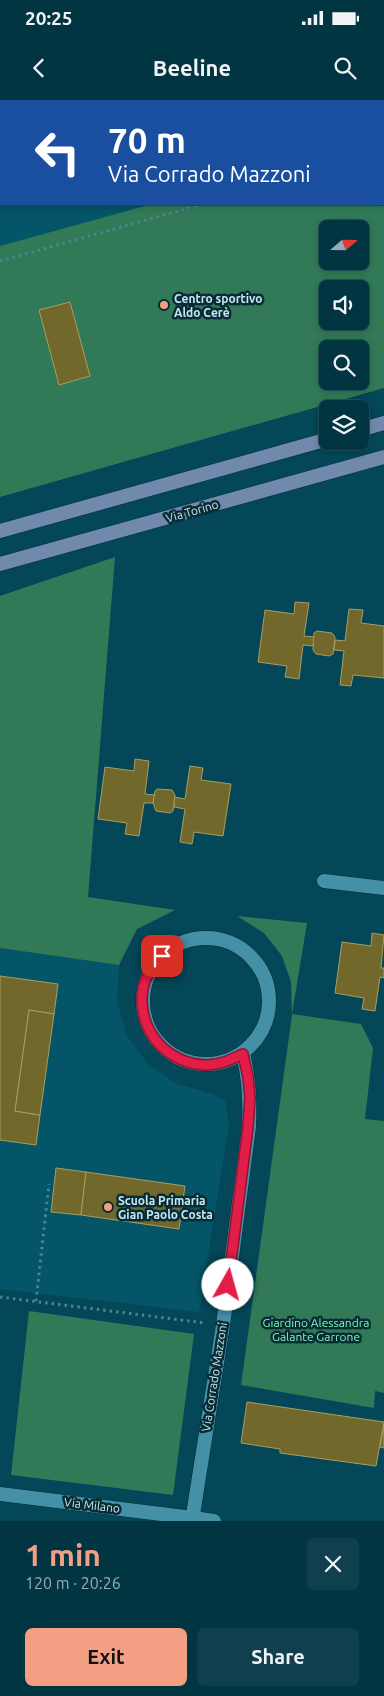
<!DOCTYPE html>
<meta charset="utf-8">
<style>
:root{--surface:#023542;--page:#10404d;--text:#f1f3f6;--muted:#96abb2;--line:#23505b;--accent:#f39f83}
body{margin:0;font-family:Ubuntu,sans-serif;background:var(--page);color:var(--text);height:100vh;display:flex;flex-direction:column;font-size:19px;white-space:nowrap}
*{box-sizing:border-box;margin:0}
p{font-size:16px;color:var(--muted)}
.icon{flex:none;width:28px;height:28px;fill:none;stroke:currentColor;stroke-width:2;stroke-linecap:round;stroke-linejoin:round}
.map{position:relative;height:1421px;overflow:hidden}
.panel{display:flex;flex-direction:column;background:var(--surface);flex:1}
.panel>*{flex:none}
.top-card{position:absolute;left:0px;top:0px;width:385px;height:105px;box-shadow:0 2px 8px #0003,0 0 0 1px var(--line);background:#1a4fa0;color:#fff;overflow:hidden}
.needle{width:32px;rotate:70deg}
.controls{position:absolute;left:319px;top:120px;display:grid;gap:10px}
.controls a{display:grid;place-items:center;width:50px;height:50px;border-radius:8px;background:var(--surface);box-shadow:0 2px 8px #0003,0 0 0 1px var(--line);font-size:25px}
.pin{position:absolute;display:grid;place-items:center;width:42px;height:42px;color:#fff;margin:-21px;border-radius:10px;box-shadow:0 2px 8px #0006}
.me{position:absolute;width:55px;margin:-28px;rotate:7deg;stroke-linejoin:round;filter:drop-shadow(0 0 4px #0008)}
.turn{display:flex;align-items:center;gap:18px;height:105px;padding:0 25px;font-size:22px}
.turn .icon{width:65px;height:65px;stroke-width:2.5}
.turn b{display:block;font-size:35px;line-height:42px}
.round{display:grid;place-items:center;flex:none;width:52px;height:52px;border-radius:8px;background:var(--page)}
.summary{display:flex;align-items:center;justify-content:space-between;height:85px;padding:0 25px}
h1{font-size:30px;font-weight:600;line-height:38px;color:var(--accent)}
.primary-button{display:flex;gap:10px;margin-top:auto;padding:10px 25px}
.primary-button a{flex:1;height:58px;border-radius:8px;background:var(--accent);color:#111;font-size:20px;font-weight:600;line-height:58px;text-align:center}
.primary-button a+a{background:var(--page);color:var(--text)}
.status{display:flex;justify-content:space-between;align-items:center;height:35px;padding:0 25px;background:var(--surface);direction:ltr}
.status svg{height:14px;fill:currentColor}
header{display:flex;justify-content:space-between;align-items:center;height:65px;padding:0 25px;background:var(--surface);font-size:22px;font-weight:600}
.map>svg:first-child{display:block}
.built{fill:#045567}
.green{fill:#327a57;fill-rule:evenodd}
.building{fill:#73682b;stroke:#a89e60}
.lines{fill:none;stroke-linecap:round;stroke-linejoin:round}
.pedestrian-casing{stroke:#002c37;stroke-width:15}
.minor-casing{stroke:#002c37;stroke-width:15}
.secondary-casing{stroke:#002c37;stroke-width:15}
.path{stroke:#4c8493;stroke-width:3;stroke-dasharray:2.5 4;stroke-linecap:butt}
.pedestrian{stroke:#4390a7;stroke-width:14}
.minor{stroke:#4390a7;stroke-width:14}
.secondary{stroke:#7289ae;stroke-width:14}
.rail{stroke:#73a4b2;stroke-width:4;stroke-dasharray:2.5 5;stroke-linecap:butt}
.route-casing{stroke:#92132f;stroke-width:12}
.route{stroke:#e11d48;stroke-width:9}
.poi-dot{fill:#f39f83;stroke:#092b34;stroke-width:2}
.labels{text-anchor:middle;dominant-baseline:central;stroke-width:5;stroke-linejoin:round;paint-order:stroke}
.poi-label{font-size:12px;font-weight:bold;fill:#c3e7f3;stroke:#092b34;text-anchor:start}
.street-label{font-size:12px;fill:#c3e7f3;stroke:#092b34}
.park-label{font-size:12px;fill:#7cfcbc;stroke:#092b34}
</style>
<div class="status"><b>20:25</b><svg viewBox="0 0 49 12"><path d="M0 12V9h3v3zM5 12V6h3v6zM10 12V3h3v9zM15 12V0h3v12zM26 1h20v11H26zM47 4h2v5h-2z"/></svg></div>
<header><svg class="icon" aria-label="back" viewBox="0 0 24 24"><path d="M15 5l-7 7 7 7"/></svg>Beeline<svg class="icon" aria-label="search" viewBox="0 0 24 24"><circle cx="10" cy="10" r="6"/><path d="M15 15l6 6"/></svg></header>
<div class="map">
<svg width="384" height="1421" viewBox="0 0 384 1421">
<rect width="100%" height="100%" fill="#034758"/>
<g class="built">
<path d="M9,0H384V40V1H4Z"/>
<path d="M0,2H1V104H152L0,146Z"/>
<path d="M0,848L119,865L117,901L127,936L148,964L177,984L210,993L225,1001L229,1024L199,1212L0,1189Z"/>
</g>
<g class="green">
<path d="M384,40V288L0,397V146L152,104H384ZM328,129H360V161H328ZM328,189H360V221H328ZM328,249H360V281H328Z"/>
<path d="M115,457L88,797L175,810L137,829L119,865L0,848V496Z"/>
<path d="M237,816L307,823L292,914L361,924L373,948L365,1019L384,1021V1293L375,1291L374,1308L241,1285L292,915L291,882L282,856L264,833Z"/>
<path d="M29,1211L194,1234L173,1395L11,1375Z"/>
</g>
<g class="building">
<path d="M70,202L90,276L59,285L39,210Z"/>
<path d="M295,502L309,503L304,536L315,537L313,546L303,545L299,579L285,577L287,566L258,562L265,510L294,514Z"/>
<path d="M349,509L363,510L361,523L384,526V578L353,575L351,586L340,585L344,551L334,550L335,540L345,541Z"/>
<path d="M317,531L332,533L335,537L333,554L329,556L316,554L313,550L314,533Z"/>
<path d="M135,659L149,661L145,694L155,695L153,703H144L139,736L125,734L127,723L98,719L105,667L134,671Z"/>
<path d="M190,666L203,668L201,680L231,684L223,736L194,732L192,744L180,742L185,709L174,707V697L185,699Z"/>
<path d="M157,689L172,690L175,695L173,711L170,713L156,711L153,703L155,691Z"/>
<path d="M372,833L384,835L381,868H384V878L380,877L375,911L362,909L364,898L335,893L342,842L371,846Z"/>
<path d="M0,876L58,884L54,914L29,910L15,1011L40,1015L36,1045L0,1040Z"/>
<path d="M29,910L54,914L40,1015L15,1011Z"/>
<path d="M56,1068L86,1072L81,1115L51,1112Z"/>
<path d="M86,1072L185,1086L179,1129L81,1115Z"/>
<path d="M247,1302L384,1322L376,1366L280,1353V1349L241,1343Z"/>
<path d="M384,1324V1348L380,1347Z"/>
</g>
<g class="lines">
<g class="pedestrian-casing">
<path id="pedestrian" d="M0,1394L193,1418"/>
</g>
<g class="minor-casing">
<g id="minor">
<path d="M324,781L384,788"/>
<circle cx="206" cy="901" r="63"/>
<path d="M193,1418L214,1421"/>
<path d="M192,1421L223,1225L249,1027C250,1000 249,980 243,953"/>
</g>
</g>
<g class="secondary-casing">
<g id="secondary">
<path d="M360,330L384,323"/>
<path d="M0,431L328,339"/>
<path d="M0,464L384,357"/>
</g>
</g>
<g class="path">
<path d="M0,161L203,104"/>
<path d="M0,1197L205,1223"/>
<path d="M36,1201L49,1084"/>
</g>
<use href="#pedestrian" class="pedestrian"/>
<use href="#minor" class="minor"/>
<use href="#secondary" class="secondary"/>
<g class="rail">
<path d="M207,1L211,0"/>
<path d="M256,1L260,0"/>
<path d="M0,60H1"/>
<path d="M0,75H1"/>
</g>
</g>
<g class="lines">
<g class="route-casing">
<path id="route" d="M162,856C154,866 145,876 143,889C136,929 167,965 207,965C220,965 232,959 243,954L248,977L250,997L248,1027L228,1185"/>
</g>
<use href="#route" class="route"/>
</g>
<g class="poi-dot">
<circle cx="164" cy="205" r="5"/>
<circle cx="108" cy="1107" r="5"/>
</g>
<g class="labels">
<g class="poi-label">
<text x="174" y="198">Centro sportivo<tspan x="174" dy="14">Aldo Cerè</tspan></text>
<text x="118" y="1100">Scuola Primaria<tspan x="118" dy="14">Gian Paolo Costa</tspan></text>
</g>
<g class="street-label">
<text transform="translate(192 411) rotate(-16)">Via Torino</text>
<text transform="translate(214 1277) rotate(-81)">Via Corrado Mazzoni</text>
<text transform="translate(92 1405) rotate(7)">Via Milano</text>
</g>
<g class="park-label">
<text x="316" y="1222">Giardino Alessandra<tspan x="316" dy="14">Galante Garrone</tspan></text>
</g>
</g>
</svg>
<div class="controls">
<a><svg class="needle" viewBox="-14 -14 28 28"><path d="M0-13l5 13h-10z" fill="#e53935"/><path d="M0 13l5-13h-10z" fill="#96abb2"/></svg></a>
<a><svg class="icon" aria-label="sound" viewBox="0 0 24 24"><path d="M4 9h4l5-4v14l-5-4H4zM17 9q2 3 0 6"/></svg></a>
<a><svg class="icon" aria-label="search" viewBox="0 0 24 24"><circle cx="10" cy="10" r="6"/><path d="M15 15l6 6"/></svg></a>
<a><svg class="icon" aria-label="layers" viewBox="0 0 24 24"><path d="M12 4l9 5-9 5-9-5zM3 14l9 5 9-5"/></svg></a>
</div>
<div class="pin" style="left:162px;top:856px;background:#d93025"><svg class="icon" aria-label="arrive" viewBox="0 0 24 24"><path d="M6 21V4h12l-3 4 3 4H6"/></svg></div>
<svg class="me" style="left:228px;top:1185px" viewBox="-20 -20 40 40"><circle r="19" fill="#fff"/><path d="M0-13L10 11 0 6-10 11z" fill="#e11d48"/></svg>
<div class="top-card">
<div class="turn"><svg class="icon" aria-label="left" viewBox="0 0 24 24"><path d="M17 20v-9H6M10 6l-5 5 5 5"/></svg><div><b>70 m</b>Via Corrado Mazzoni</div></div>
</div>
</div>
<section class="panel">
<div class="summary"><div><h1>1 min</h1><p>120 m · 20:26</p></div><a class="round"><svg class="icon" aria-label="close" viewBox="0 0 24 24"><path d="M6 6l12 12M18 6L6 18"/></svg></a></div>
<div class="primary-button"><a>Exit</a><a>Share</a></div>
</section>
